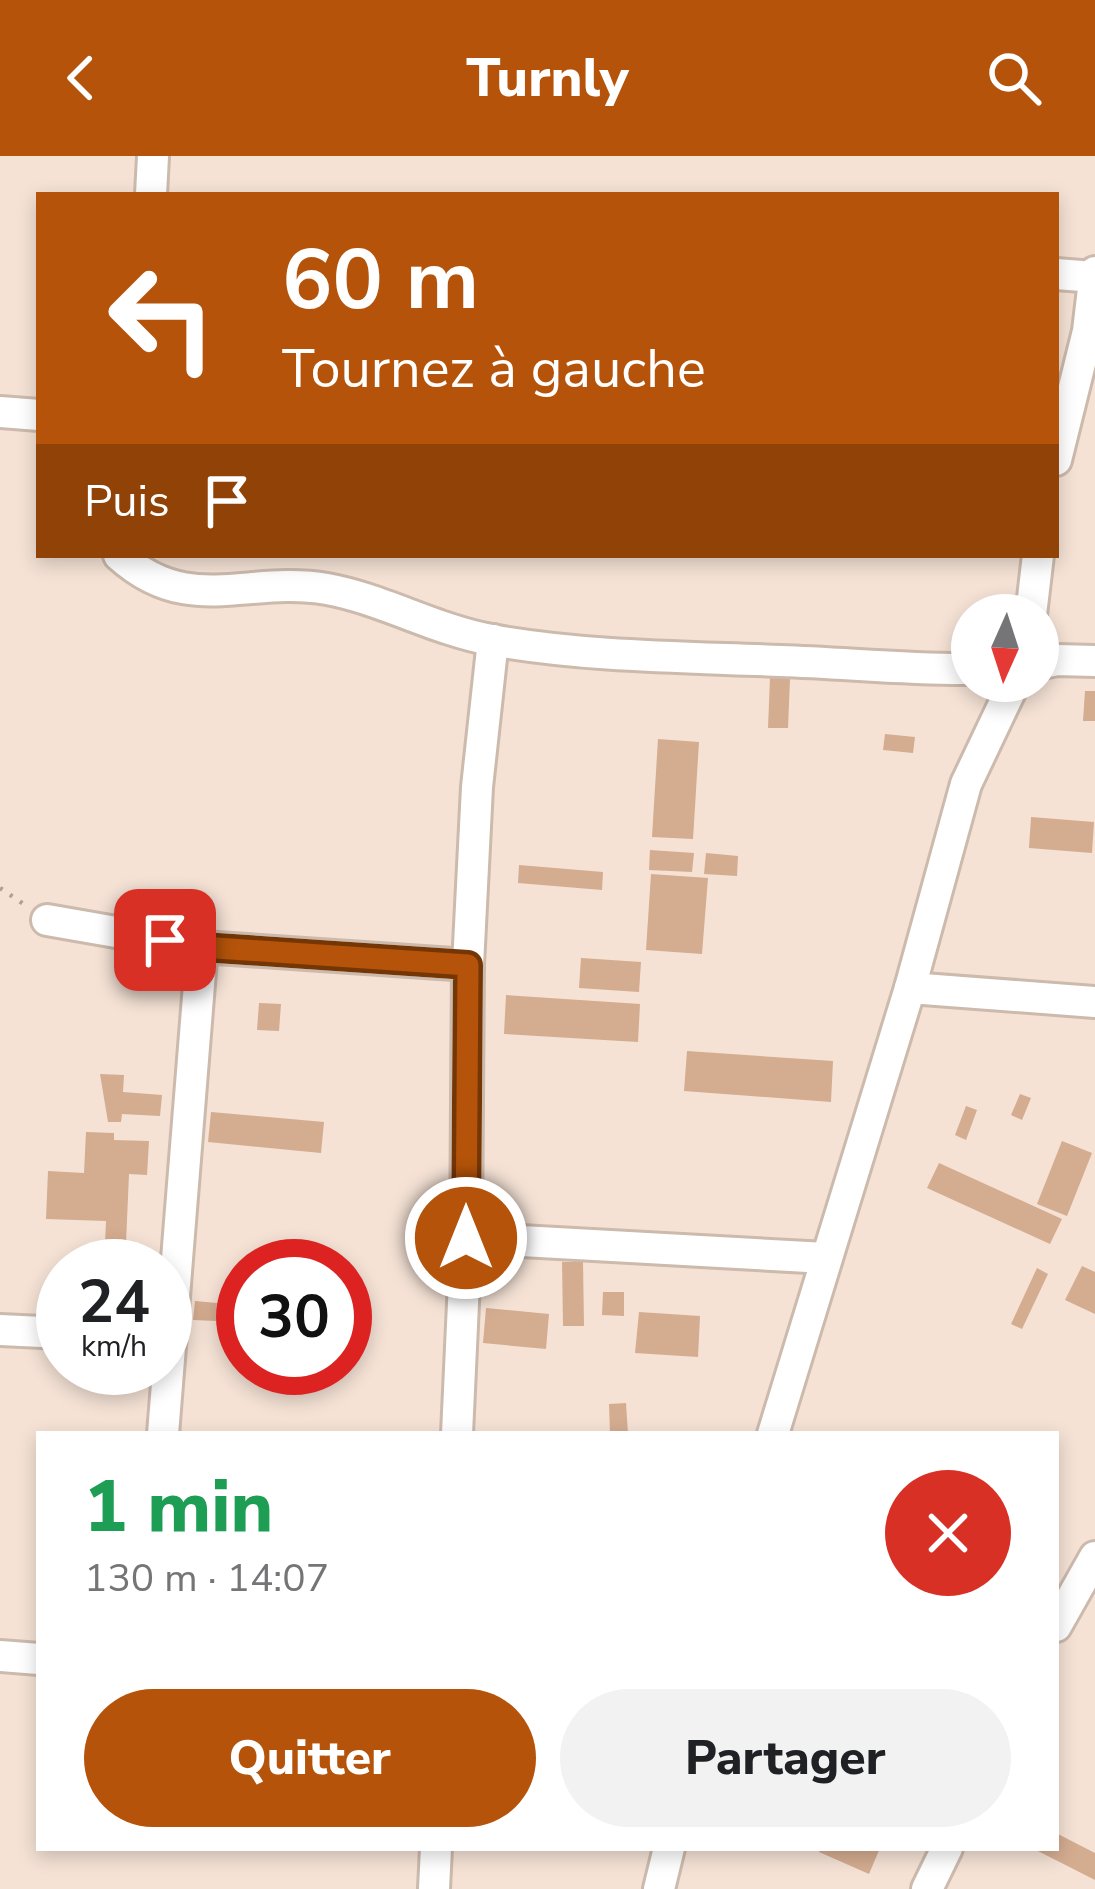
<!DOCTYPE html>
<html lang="fr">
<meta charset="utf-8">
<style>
:root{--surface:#fff;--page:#f2f2f2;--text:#202124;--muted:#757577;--accent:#b45309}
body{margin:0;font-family:"Nunito Sans",sans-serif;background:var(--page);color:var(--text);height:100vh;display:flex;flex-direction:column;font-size:45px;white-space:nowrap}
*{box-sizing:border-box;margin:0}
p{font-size:39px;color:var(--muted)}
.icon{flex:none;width:66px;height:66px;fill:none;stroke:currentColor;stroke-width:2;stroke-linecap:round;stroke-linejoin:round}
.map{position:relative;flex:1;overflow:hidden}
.drawer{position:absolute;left:36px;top:1275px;width:1023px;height:420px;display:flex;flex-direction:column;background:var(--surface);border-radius:0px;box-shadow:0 6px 18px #0003}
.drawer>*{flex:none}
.guide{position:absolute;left:36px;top:36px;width:1023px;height:366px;border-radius:0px;box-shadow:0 6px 18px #0003;background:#b45309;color:#fff;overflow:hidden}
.needle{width:78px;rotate:183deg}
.buttons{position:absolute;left:951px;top:438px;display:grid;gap:24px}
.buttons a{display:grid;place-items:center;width:108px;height:108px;border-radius:50%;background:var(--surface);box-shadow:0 6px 18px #0003;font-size:60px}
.speed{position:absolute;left:36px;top:1083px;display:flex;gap:24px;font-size:60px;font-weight:700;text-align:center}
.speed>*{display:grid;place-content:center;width:156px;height:156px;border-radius:50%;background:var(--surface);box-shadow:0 6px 18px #0003;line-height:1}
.speed small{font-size:30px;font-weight:400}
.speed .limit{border:18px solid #d22;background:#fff;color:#111}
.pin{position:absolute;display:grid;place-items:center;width:102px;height:102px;color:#fff;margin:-51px;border-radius:24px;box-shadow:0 6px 18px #0006}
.me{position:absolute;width:132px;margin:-66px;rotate:0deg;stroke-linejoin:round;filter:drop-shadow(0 0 9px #0008)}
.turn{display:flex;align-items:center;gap:42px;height:252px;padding:0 48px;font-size:54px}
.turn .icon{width:156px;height:156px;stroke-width:2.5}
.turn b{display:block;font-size:84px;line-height:102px}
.then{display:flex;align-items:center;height:114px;padding:0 48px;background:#0003;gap:24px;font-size:45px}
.round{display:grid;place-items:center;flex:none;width:126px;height:126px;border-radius:63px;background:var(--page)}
.overview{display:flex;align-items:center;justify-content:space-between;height:204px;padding:0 48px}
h1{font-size:72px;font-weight:800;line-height:90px;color:#1e9e55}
.primary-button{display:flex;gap:24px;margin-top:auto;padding:24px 48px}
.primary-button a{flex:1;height:138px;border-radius:72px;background:var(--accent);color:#fff;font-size:48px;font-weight:800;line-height:138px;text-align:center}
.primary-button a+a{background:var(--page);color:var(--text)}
header{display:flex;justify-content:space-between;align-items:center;height:156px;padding:0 48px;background:var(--accent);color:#fff;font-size:54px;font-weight:800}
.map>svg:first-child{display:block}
.building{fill:#d4ac90}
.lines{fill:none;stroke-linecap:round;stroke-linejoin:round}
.minor-casing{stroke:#ccbaad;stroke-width:36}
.path{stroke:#afa096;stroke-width:4.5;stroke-dasharray:3 9;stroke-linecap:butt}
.minor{stroke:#fff;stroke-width:30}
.route-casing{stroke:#753606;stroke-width:30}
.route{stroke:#b45309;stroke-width:21}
</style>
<header><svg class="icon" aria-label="back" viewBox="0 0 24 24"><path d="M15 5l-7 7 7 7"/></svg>Turnly<svg class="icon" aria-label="search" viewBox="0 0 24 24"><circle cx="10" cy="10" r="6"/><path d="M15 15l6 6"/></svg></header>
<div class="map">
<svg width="1095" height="1733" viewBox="0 0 1095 1733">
<rect width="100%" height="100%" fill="#f5e2d5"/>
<g class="building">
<path d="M770,522L790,523L788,572H768Z"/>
<path d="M1085,535H1095V565H1083Z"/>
<path d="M885,578L915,581L913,597L883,594Z"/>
<path d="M658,583L699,586L693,683L652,681Z"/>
<path d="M1031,661L1094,666L1092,697L1029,692Z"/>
<path d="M650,694L694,697L692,716L649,714Z"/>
<path d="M706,697L738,700L737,720L704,718Z"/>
<path d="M519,709L603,716L602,734L518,727Z"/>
<path d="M651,718L708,722L702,798L646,794Z"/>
<path d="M581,802L641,806L639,836L579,832Z"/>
<path d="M506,839L640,848L638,886L504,878Z"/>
<path d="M259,847L281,848L279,875L257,874Z"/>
<path d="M687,895L833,905L831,946L684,935Z"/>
<path d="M100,918L124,919L123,936L162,939L160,960L122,958L121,966H108Z"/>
<path d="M1020,938L1031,942L1022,964L1011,959Z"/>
<path d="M966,950L977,954L966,984L955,979Z"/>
<path d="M211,956L324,966L321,997L208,986Z"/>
<path d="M86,976L114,977V984L149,985L147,1019L129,1018L125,1110H104L106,1065L46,1063L48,1015L84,1017Z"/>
<path d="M1062,985L1092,997L1067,1060L1037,1048Z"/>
<path d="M939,1007L1062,1063L1050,1088L927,1032Z"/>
<path d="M562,1106H583L584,1170H563Z"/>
<path d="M1082,1110L1095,1116V1158L1065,1144Z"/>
<path d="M1037,1112L1048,1118L1022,1173L1011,1168Z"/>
<path d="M603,1136H624V1160L602,1159Z"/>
<path d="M195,1145L217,1147L216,1165L193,1164Z"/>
<path d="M486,1152L549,1158L546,1193L483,1187Z"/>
<path d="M639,1156L700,1160L698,1201L635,1197Z"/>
<path d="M626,1247L628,1278H610L609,1248Z"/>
<path d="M1056,1677L1095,1697V1724L1032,1692H1056Z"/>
<path d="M821,1692H880L869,1718L819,1696Z"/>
</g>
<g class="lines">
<g class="minor-casing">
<g id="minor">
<path d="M151,39L153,0"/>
<path d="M1056,118L1095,121"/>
<path d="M0,256L39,259"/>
<path d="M1056,304L1088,175L1095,116"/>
<path d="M119,399C189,462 247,419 327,433C382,443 433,473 491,484C586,501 685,501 781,505C845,507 908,514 972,513"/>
<path d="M1031,459L1038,399"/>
<path d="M1038,508L1057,504L1095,505"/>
<path d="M47,764L202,791L468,809"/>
<path d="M910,832L1095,846"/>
<path d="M466,1082L826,1102"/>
<path d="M0,1174L63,1177"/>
<path d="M163,1278L202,791"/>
<path d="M457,1278L466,1082L468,809L477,631L493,484"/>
<path d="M773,1278L910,832L966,628L1015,525"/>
<path d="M1056,1470L1095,1401"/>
<path d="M0,1500L39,1503"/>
<path d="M434,1733L436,1692"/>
<path d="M659,1733L669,1692"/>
<path d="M927,1733L947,1692"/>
</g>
</g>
<path class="path" d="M0,732L25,749"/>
<use href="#minor" class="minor"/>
</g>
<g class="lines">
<g class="route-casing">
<path id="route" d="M165,784L202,791L468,809L466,1082"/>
</g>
<use href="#route" class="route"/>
</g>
</svg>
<div class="buttons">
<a><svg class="needle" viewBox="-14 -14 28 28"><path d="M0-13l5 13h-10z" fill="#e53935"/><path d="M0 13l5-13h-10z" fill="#757577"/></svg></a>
</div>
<div class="speed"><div>24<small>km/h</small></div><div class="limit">30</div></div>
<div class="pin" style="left:165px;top:784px;background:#d93025"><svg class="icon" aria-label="arrive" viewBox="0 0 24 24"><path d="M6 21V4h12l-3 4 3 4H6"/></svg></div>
<svg class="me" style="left:466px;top:1082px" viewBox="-20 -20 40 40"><circle r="17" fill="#b45309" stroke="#fff" stroke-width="3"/><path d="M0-11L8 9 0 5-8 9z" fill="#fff"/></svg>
<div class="guide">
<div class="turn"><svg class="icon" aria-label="left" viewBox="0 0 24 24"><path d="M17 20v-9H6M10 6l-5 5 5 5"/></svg><div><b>60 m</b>Tournez à gauche</div></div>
<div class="then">Puis<svg class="icon" aria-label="arrive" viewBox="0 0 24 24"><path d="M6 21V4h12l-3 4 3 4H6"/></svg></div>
</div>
<section class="drawer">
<div class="overview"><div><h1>1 min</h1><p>130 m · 14:07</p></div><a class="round" style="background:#d93025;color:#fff"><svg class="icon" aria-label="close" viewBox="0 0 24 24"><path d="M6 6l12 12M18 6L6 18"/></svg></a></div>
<div class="primary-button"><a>Quitter</a><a>Partager</a></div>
</section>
</div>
